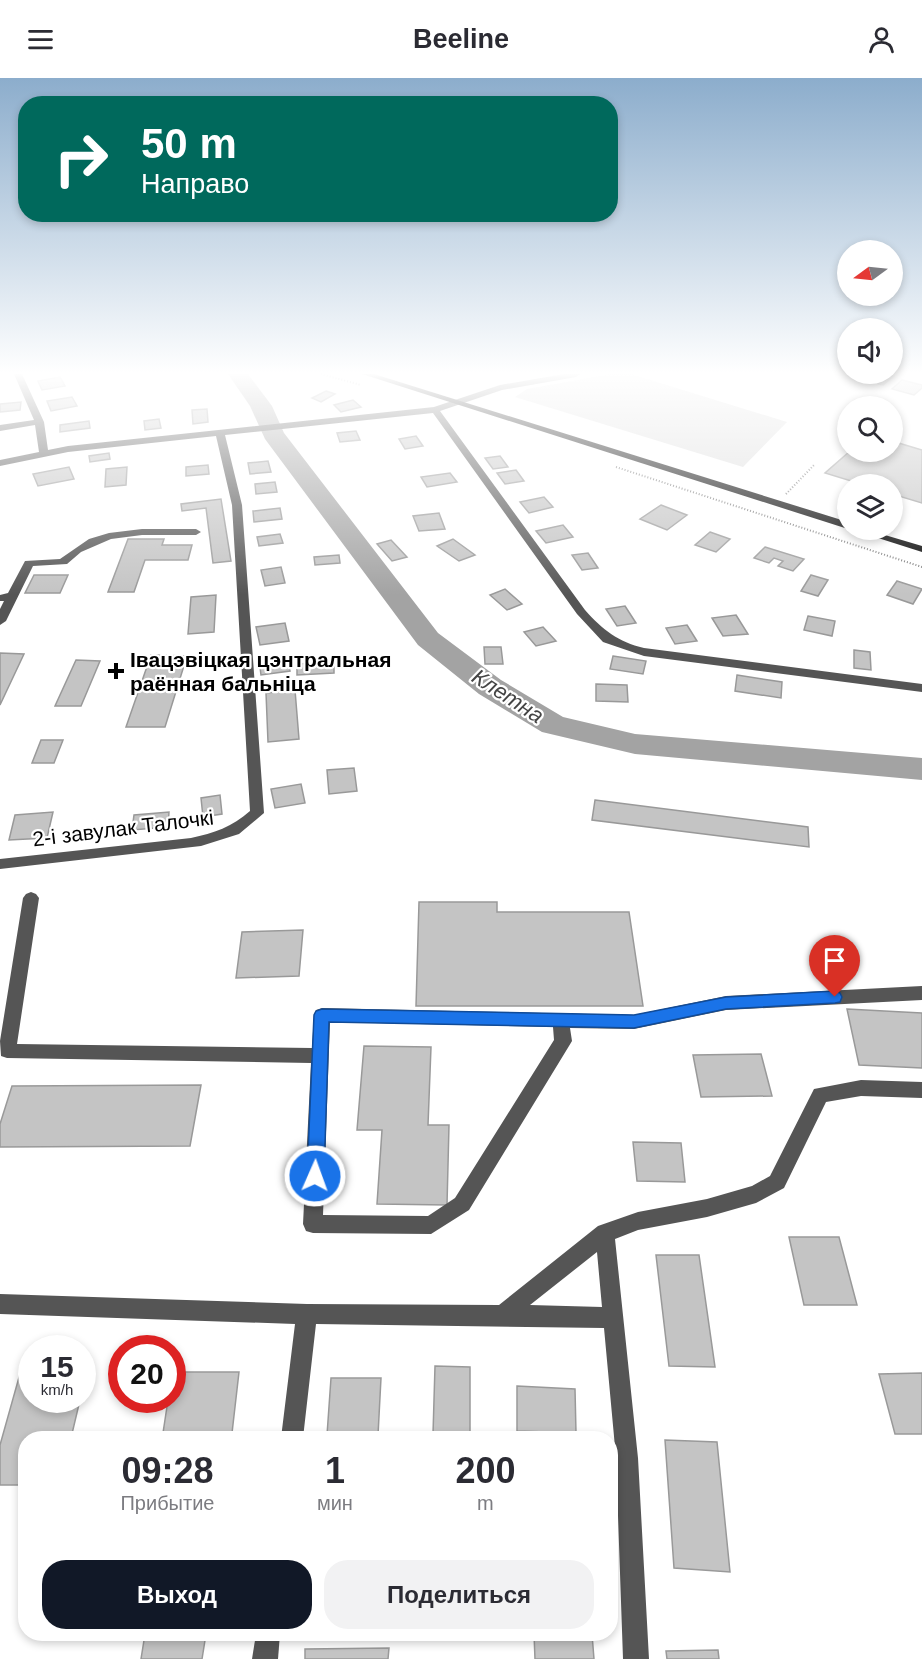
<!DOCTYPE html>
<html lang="ru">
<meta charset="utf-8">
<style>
:root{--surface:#fff;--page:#f2f2f3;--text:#2b2b33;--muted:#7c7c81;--accent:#111827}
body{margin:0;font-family:Arial,sans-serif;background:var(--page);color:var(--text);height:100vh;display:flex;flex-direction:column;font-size:22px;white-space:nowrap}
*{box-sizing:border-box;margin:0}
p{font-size:20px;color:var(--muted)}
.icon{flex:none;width:33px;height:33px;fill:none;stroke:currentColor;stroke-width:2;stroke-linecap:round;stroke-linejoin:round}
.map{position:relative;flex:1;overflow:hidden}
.panel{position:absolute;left:18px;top:1353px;width:600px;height:210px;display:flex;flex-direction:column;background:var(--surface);border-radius:24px;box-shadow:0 3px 9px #0003}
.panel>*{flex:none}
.banner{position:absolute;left:18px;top:18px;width:600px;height:126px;border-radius:24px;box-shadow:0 3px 9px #0003;background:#00695c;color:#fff;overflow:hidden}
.needle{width:39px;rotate:255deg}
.fabs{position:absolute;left:837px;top:162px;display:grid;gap:12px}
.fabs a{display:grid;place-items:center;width:66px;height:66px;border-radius:50%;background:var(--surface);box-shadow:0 3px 9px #0003;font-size:30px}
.speed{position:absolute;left:18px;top:1257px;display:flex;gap:12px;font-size:30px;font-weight:700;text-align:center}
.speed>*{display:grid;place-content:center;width:78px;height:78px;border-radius:50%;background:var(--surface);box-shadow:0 3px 9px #0003;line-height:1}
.speed small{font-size:15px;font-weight:400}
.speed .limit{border:9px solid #d22;background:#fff;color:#111}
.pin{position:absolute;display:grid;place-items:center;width:51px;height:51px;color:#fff;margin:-62px -26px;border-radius:50% 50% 50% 0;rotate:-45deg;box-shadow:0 0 6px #0007}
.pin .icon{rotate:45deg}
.me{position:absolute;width:66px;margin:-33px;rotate:2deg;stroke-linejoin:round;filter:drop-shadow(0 0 4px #0008)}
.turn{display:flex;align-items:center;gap:21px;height:126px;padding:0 24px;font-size:27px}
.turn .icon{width:78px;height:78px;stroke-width:2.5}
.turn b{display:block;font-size:42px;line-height:51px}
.eta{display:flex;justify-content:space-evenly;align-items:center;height:102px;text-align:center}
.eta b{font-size:36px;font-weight:600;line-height:42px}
.action{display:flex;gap:12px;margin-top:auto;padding:12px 24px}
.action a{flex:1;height:69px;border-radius:24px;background:var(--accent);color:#fff;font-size:24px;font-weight:600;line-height:69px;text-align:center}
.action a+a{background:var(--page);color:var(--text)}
header{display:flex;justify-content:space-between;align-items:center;height:78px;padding:0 24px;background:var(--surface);font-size:27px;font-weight:600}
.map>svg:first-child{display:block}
.green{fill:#dcdcdc}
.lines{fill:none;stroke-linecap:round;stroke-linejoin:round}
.river{fill:#a3a3a3;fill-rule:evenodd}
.building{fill:#c4c4c4;stroke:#999;stroke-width:1.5}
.path{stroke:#777;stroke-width:2;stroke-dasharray:1 2;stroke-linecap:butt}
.minor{fill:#555;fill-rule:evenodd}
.major{fill:#000;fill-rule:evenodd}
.route{fill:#1a73e8;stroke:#114b97;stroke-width:1.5}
.poi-dot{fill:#000;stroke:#fff;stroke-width:2}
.labels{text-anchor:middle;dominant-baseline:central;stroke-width:4.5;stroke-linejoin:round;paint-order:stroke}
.poi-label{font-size:21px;font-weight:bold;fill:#000;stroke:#fff;text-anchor:start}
.street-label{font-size:21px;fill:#000;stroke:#fff}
.water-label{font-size:22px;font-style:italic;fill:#444;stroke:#fff}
</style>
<header><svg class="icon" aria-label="menu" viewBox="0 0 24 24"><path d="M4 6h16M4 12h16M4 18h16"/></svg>Beeline<svg class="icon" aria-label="person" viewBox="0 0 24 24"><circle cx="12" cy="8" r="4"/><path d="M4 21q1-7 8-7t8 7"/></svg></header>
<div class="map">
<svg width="922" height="1581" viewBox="0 0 922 1581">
<rect width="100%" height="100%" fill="#fff"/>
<path class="green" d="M611,296H631L787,344L743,389L515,319L527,311Z"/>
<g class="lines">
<path class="river" d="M228,296H248L272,328L284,355L438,555L501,602L563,639L635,656L922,680V702L635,676L542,654L479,616L418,567L265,361L250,328Z"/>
</g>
<g class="building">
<path d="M864,296H884L894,298L883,307L858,301Z"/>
<path d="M60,299L65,308L42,312L38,303Z"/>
<path d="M902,302L922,307V310L914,317L892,311Z"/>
<path d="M326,313L335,316L321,324L312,320Z"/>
<path d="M72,319L77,328L51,333L47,323Z"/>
<path d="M353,322L361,329L341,334L334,327Z"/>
<path d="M21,324L20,332L0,334V326Z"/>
<path d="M207,331L208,344L193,346L192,332Z"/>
<path d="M159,341L161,350L145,352L144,343Z"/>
<path d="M89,343L90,350L60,354V347Z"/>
<path d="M356,353L360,362L340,364L337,355Z"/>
<path d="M416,358L423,368L405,371L399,361Z"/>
<path d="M892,363L922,372V425L892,416V406H861L825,395L849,374H892Z"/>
<path d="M109,375L110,381L90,384L89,378Z"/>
<path d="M500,378L508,389L493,391L485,380Z"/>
<path d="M268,383L271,394L250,396L248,385Z"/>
<path d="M208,387L209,396L186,398V389Z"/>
<path d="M69,389L74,401L38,408L33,396Z"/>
<path d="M127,389L126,407L105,409L106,391Z"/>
<path d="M516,392L524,403L505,406L497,395Z"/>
<path d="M450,395L457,404L427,409L421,399Z"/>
<path d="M275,404L277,414L256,416L255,406Z"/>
<path d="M544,419L553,429L529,435L520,424Z"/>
<path d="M221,421L231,483L213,485L206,430L182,433L181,426Z"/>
<path d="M661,427L687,437L667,452L640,441Z"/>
<path d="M280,430L282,441L254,444L253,433Z"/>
<path d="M439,435L445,451L419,453L413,438Z"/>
<path d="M563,447L573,459L546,465L536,453Z"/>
<path d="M710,454L730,461L716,474L695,467Z"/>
<path d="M280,456L283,465L259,468L257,459Z"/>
<path d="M128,461H164L162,467H192L188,482H145L134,514H108Z"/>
<path d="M453,461L475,477L459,483L437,468Z"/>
<path d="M391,462L407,479L392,483L377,466Z"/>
<path d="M765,469L804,481L793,493L778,488L783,483L774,480L769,485L754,480Z"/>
<path d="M588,475L598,490L582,492L572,477Z"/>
<path d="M339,477L340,485L315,487L314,479Z"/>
<path d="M281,489L285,505L265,508L261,492Z"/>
<path d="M34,497H68L60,515H25Z"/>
<path d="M811,497L828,502L818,518L801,513Z"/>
<path d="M897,503L922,511L913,526L887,517Z"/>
<path d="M505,511L522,526L507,532L490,517Z"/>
<path d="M216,517L214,554L188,556L191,519Z"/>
<path d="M625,528L636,545L617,548L606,531Z"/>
<path d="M736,537L748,556L723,558L712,540Z"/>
<path d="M808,538L835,543L832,558L804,552Z"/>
<path d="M285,545L289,563L260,567L256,549Z"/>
<path d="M687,547L697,563L675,566L666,550Z"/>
<path d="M543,549L556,563L536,568L524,554Z"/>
<path d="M484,569H501L503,586H485Z"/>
<path d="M854,572L870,574L871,592L854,590Z"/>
<path d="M0,575L24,576L0,627Z"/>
<path d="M151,577L187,578L165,649H126Z"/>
<path d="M287,578L290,593L261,597L259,582Z"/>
<path d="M613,578L646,583L643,596L610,591Z"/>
<path d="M76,582L100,583L81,628H55Z"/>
<path d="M334,584V595L297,597V586Z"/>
<path d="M737,597L782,604L781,620L735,613Z"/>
<path d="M596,606L627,607L628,624L596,623Z"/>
<path d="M295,612L299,661L268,664L266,615Z"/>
<path d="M41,662H63L54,685H32Z"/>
<path d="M354,690L357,713L329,716L327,692Z"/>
<path d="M301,706L305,725L275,730L271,711Z"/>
<path d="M220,717L222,736L203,739L201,720Z"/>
<path d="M595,722L808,749L809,769L592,742Z"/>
<path d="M53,734L47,760L9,762L15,737Z"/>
<path d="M169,734L168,749L132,752L134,737Z"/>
<path d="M419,824H497V834H629L643,928H416Z"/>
<path d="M303,852L299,898L236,900L242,854Z"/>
<path d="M847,931L922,935V990L859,987Z"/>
<path d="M364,968L431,969L428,1047H449L447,1127L377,1126L382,1052H357Z"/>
<path d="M761,976L772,1018L701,1019L693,977Z"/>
<path d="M201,1007L190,1068L0,1069V1046L12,1008Z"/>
<path d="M633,1064L681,1065L685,1104L637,1103Z"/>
<path d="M789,1159H839L857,1227H804Z"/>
<path d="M656,1177H699L715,1289L669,1288Z"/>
<path d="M23,1285H32V1322H80L71,1360H26V1407H0V1367Z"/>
<path d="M435,1288L470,1289V1357L433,1356Z"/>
<path d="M173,1294H239L232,1355H163L168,1322H172Z"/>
<path d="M922,1295V1356H895L879,1296Z"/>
<path d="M331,1300H381L378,1357H327Z"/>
<path d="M517,1308L575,1311L576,1355L517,1353Z"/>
<path d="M665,1362L717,1364L730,1494L674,1490Z"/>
<path d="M145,1556H206L202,1581H141Z"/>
<path d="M534,1556H592L594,1581H535Z"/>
<path d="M389,1570L388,1581H305V1571Z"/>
<path d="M718,1572L719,1581H667L666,1573Z"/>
</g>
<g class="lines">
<g class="path">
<path d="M321,296L361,307"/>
<path d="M616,389L922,489"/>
<path d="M786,416L815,386"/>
</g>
<g class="minor">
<path d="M14,296H22L44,344L48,372L68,368L434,329L500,307L564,296H580L576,299L502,312L440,333L585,532C603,552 618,564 644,570L922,606V614L644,578L603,564L577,536L433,335L225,357L242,427L264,735L239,756L201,768L0,791V781L191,760C214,755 232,749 250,733L232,427L216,358L68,374L0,388V382L39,374L35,347L0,353V347L34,342Z"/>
<path d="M142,451H196L201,454L196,457H142L111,461L81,474L67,486L33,488L6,543L0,547V531L4,523H0V517L8,515L25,483L60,481L89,461L109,455Z"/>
<path d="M31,814L36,816L39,820L17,966L312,970L314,937L316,932L322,930L634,937L726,918L922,908V922L726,932L634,951L570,950L572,963L569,968L469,1132L431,1156L313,1155L306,1153L303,1146L311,985L7,980L1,978L0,963L23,820L26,816ZM330,944L553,949L554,962L455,1120L428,1138L323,1137Z"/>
<path d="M861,1002L922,1004V1020L861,1018L826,1024L784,1110L756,1125L707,1139L638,1152L615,1161L638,1380L649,1581H623L616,1380L604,1250L316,1246L303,1360H281L295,1246L0,1236V1216L307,1226L499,1227L598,1148L638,1134L707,1121L752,1108L770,1098L814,1011ZM597,1174L602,1229L530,1227Z"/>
<path d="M256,1556H280L278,1581H252Z"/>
</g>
<g class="major">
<path d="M362,296H374L848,444V451Z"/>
<path d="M853,452H868L922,468V474Z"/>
</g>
</g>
<linearGradient id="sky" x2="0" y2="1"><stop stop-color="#8cadcc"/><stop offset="0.57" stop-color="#fff"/><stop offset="1" stop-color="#fff" stop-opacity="0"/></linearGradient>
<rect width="922" height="517" fill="url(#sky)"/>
<path class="route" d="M835,913L840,915L842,919L840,924L835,925L726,931L634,950L329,944L324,1098L322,1104L315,1106L309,1104L307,1098L314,937L316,933L322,931L634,937L726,919Z"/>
<path class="poi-dot" d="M113 584h6v6h6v6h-6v6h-6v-6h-6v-6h6z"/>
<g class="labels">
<g class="poi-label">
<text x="130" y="581">Івацэвіцкая цэнтральная<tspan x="130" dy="24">раённая бальніца</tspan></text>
</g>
<g class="street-label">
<text transform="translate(123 750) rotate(-7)">2-і завулак Талочкі</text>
</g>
<g class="water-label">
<text transform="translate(508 618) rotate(33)">Клетна</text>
</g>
</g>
</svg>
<div class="fabs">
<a><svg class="needle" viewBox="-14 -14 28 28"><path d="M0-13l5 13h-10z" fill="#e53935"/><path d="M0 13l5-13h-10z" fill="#7c7c81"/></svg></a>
<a><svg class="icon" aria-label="sound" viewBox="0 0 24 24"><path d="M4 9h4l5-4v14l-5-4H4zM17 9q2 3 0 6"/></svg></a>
<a><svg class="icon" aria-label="search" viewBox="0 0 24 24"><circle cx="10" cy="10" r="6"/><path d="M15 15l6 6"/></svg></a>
<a><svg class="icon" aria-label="layers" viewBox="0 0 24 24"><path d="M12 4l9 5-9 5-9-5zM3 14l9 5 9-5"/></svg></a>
</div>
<div class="speed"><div>15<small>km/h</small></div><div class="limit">20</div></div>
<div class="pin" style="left:835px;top:919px;background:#d93025"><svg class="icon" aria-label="arrive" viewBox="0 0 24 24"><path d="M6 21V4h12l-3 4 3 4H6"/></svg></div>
<svg class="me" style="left:315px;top:1098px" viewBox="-20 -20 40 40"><circle r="17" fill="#1a73e8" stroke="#fff" stroke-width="3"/><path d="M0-11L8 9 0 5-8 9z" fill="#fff"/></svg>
<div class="banner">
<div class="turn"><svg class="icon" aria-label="right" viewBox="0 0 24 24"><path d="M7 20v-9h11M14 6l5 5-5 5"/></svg><div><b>50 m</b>Направо</div></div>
</div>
<section class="panel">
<div class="eta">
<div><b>09:28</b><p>Прибытие</p></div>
<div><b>1</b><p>мин</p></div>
<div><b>200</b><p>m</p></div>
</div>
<div class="action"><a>Выход</a><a>Поделиться</a></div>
</section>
</div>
